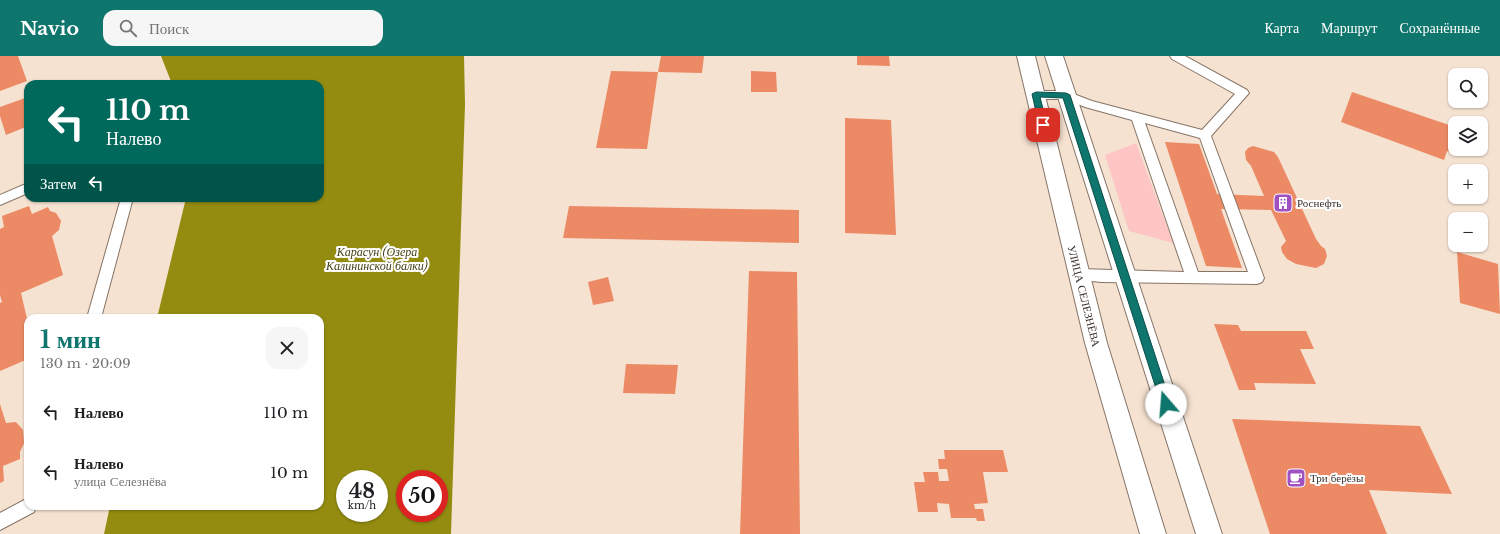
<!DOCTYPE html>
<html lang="ru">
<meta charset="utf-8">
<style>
:root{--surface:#fff;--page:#f6f6f6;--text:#202124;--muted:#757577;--accent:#0f766e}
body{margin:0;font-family:"Libre Baskerville",serif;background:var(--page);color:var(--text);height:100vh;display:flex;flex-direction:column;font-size:15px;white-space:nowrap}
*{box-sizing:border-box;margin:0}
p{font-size:13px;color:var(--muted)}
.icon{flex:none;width:22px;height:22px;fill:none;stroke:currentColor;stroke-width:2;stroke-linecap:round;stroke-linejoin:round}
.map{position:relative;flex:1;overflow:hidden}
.details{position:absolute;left:24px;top:258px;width:300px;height:196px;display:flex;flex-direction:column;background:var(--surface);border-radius:12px;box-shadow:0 1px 3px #0004}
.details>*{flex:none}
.banner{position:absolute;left:24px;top:24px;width:300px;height:122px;border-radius:12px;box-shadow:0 1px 3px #0004;background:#00695c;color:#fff;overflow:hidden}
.tools{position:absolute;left:1448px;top:12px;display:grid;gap:8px}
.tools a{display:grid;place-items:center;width:40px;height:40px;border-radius:8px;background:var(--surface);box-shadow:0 1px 3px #0004;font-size:20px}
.speed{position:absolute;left:336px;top:414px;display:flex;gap:8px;font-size:20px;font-weight:700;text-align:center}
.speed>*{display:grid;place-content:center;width:52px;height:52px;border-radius:50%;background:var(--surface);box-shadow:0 1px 3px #0004;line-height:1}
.speed small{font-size:10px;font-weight:400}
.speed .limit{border:6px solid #d22;background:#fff;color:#111}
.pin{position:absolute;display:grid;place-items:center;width:34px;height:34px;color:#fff;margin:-17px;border-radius:8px;box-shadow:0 2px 6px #0006}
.me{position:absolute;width:44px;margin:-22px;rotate:342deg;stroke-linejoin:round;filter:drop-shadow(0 0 3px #0008)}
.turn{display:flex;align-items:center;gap:14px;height:84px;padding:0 16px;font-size:18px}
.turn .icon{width:52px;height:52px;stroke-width:2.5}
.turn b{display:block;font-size:28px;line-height:34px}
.then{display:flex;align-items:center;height:38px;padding:0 16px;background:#0003;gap:8px;font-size:15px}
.round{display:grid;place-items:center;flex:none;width:42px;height:42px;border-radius:12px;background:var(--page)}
.headline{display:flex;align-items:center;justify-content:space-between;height:68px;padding:0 16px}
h1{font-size:24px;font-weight:700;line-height:30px;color:var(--accent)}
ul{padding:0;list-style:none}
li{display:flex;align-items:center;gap:12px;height:60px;padding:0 16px}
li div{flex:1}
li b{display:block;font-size:15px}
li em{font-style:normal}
header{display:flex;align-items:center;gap:24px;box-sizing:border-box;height:56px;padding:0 20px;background:var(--accent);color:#fff}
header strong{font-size:19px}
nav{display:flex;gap:22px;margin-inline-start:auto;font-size:14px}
.search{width:280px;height:36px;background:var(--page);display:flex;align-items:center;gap:10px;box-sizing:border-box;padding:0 14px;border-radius:12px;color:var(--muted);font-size:15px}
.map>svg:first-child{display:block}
.green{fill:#fdc5c4}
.water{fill:#938c10;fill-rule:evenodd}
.building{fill:#ec8a65}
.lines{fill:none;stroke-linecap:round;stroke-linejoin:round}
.service-casing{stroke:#867466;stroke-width:2}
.secondary-casing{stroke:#867466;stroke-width:2}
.service{fill:#fff;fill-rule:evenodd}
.secondary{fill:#fff;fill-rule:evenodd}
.route{fill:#0f766e;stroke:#0a4d48}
.labels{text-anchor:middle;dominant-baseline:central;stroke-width:4;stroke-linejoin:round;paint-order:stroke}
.poi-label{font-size:11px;fill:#38302a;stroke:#fff;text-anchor:start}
.street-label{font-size:11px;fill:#38302a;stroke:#fff}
.water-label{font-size:12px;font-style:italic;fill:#444114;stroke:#fff}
</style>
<header>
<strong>Navio</strong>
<div class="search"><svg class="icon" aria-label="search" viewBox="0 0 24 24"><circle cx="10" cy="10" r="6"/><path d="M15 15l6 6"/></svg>Поиск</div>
<nav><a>Карта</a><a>Маршрут</a><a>Сохранённые</a></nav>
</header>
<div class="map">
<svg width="1500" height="478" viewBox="0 0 1500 478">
<rect width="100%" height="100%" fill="#f6e2d1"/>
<path class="green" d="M1136,87L1173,187L1129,175L1105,99Z"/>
<path class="water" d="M161,0H464L465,48L451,478H104L110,450H320V262H157L186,142H320V28H172ZM345,423H379V457H345ZM405,423H439V457H405Z"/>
<g class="building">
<path d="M0,0H18L27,25L0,35Z"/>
<path d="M661,0H704L702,17L658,16Z"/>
<path d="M857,0H889L890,10L857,9Z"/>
<path d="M611,15L658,16L647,93L596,92Z"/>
<path d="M751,15L776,16L777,36H751Z"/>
<path d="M1352,36L1452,70L1448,84L1453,86L1451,97L1447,95L1444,104L1341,66Z"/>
<path d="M28,41V70L6,79L0,60V51Z"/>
<path d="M845,62L891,64L896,179L845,177Z"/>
<path d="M1165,86L1199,88L1217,138L1264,140L1251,110L1246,104L1245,96L1248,92L1253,90L1274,96L1278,101L1316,183L1321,190L1325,193L1327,200L1324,208L1316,212L1296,208L1287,203L1282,196L1281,191L1286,185L1271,154L1221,153L1242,212L1206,210Z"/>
<path d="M29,150L32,158L48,151L50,155L56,157L61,165L59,174L52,180L63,219L21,237L28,267V303L0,315V247L2,246L0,239V173L4,171L2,160Z"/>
<path d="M569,150L799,154V187L563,182Z"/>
<path d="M1457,196L1498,208L1500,258L1460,247Z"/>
<path d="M749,215L797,216L800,478H740Z"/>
<path d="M608,221L614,245L593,249L588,226Z"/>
<path d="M1214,268L1238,269L1241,275H1306L1314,293H1300L1316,328L1254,327L1256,334H1239Z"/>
<path d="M626,308L678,309L675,338L623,337Z"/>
<path d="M0,348L6,367L16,366L23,374L24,387L20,396V403L3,410L4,425L0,427Z"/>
<path d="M1232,363L1420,370L1452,438L1369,434L1387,478H1270Z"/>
<path d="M944,394H1003L1008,416H983L988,447L974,448L975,453H983L985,465H977L976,462H951L949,448L937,447L938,456H918L914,426H925L923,416H938L939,425H949L947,413H939L938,403H945Z"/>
</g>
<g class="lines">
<g class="service-casing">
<g id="service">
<path d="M1170,0H1185L1247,34L1249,37L1211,80L1264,222L1262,226L1257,228L1101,226L1074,223L1072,219L1074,215L1079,213L1184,216L1132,64L1085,51L1065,43H1035L1031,42L1029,39L1031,36L1035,35H1066L1092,45L1202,74L1235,38L1172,3ZM1145,67L1200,82L1248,216H1198Z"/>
<path d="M28,127V137L0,149V139Z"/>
<path d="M121,142H133L101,262H87Z"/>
<path d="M28,442V450H36L34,456L0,474V457Z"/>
</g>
</g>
<g class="secondary-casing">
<g id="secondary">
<path d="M1017,0H1035L1107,287L1166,478H1140L1085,287Z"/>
<path d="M1045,0H1063L1222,478H1196Z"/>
</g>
</g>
<use href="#service" class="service"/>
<use href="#secondary" class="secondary"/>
</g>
<path class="route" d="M1036,36L1066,37L1070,39L1171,348L1169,351L1166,352L1162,351L1161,348L1063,42L1040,41L1047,69L1043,71L1039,69L1032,38Z"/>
<defs>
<g id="building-square" transform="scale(1)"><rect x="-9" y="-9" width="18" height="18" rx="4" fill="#a050c1" stroke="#fff"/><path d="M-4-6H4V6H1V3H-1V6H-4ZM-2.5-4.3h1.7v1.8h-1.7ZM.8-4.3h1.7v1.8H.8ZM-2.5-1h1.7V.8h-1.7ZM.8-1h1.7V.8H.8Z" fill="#fff"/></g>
<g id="cafe-square" transform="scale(1)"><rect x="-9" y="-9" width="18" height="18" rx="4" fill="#a050c1" stroke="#fff"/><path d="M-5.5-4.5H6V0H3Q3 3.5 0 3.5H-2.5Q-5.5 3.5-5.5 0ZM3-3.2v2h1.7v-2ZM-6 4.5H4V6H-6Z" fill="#fff"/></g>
</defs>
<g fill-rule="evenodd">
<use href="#building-square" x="1283" y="147"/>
<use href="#cafe-square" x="1296" y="422"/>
</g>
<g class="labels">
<g class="poi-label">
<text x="1297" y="147">Роснефть</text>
<text x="1310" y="422">Три берёзы</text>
</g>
<g class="street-label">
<text transform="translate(1084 240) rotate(76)">УЛИЦА СЕЛЕЗНЁВА</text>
</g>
<g class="water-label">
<text x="377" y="195">Карасун (Озера<tspan x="377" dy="14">Калининской балки)</tspan></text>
</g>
</g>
</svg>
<div class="tools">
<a><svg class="icon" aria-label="search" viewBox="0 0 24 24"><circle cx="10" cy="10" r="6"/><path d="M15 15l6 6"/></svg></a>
<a><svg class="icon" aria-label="layers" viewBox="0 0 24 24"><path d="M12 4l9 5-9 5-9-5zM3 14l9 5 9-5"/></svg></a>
<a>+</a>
<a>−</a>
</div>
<div class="speed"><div>48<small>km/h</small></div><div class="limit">50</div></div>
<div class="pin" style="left:1043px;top:69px;background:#d93025"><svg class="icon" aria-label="arrive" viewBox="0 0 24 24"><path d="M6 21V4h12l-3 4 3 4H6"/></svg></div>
<svg class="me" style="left:1166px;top:348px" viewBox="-20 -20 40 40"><circle r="19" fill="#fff"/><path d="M0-13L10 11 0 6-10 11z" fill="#0f766e"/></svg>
<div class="banner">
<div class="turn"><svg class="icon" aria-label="left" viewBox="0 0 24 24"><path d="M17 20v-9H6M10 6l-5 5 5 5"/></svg><div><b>110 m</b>Налево</div></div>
<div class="then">Затем<svg class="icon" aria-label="left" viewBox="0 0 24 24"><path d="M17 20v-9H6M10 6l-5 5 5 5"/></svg></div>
</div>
<section class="details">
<div class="headline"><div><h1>1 мин</h1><p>130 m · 20:09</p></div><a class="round"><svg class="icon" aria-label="close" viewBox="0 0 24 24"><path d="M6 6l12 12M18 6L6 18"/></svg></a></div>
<ul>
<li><svg class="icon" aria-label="left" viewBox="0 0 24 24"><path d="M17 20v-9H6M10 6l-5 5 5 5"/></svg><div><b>Налево</b></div><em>110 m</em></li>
<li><svg class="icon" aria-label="left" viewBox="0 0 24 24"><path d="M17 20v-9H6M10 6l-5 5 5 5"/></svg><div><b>Налево</b><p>улица Селезнёва</p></div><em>10 m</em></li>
</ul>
</section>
</div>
